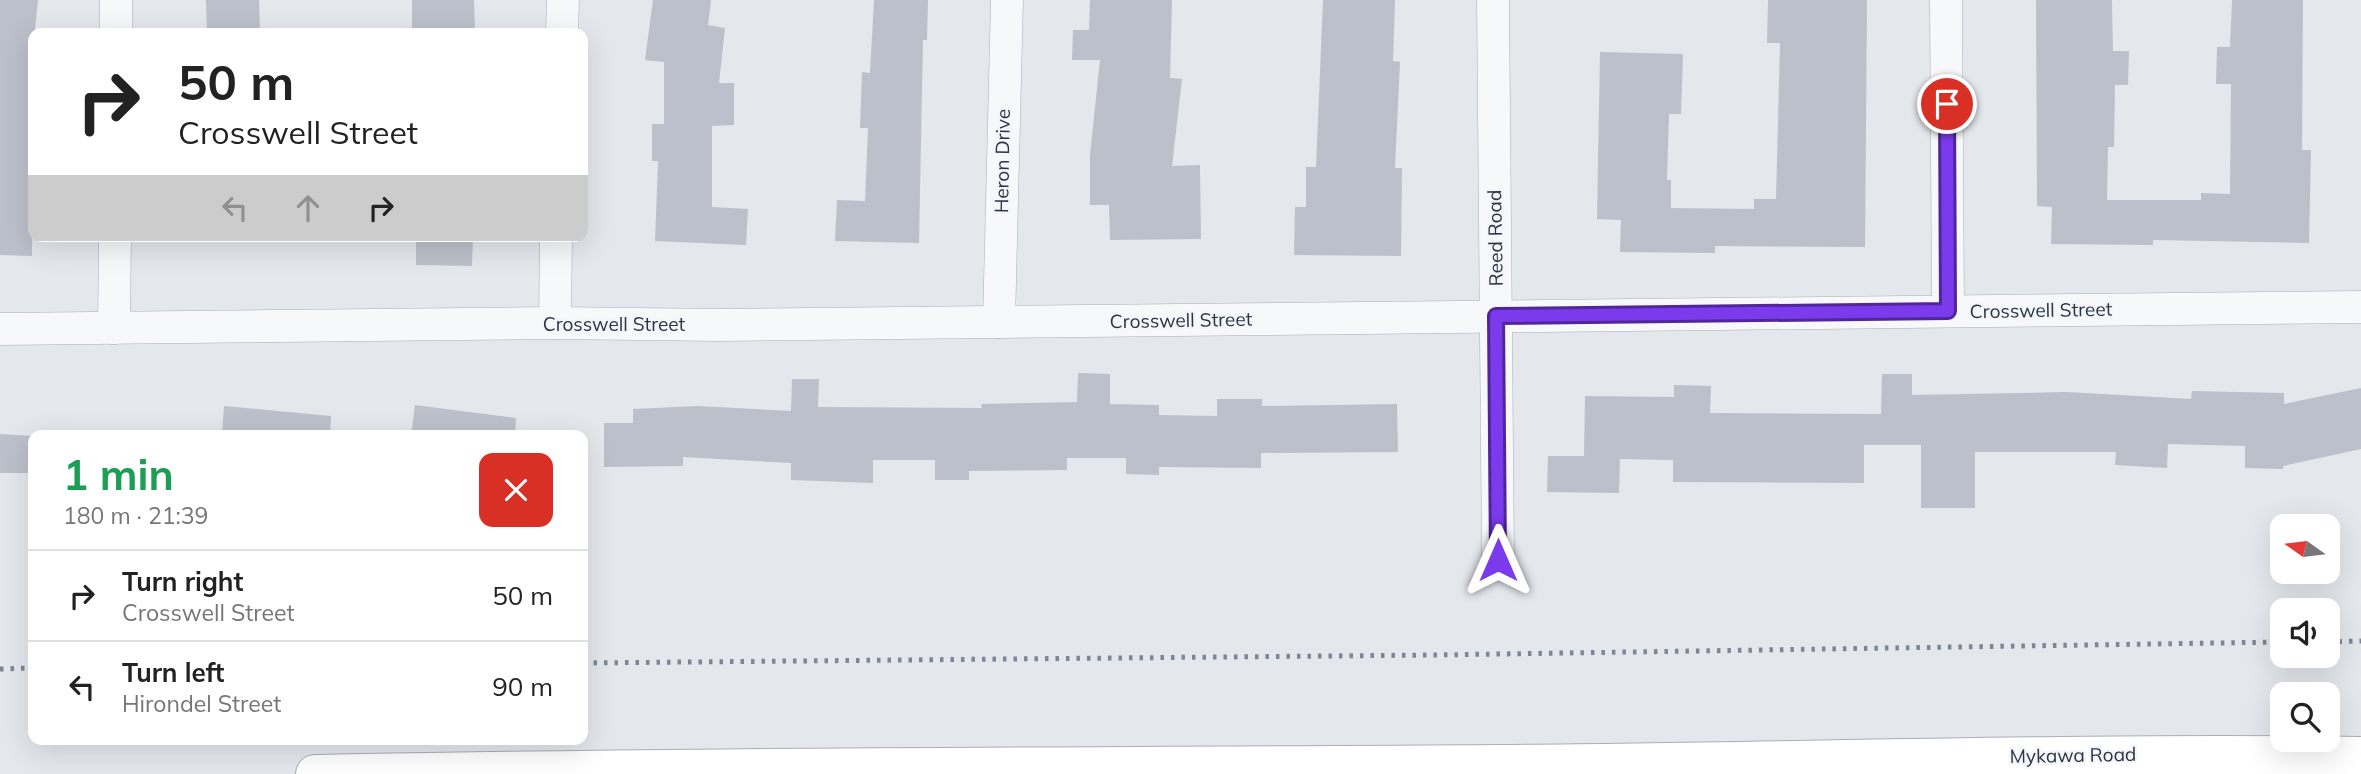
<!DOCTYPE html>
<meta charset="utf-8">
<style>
:root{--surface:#fff;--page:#f6f6f6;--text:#222;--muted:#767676;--line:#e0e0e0}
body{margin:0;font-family:Mulish,sans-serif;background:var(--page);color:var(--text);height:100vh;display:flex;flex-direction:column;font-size:26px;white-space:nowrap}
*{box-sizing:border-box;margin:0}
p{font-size:23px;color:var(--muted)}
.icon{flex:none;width:38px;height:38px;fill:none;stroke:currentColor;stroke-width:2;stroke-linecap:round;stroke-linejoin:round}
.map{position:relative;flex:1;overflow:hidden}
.drawer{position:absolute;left:28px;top:430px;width:560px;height:315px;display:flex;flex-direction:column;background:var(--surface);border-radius:14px;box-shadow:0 7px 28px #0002}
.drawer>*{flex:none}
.guide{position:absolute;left:28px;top:28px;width:560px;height:214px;border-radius:14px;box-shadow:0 7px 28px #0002;background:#fff;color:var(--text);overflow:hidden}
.needle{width:46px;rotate:284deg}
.fabs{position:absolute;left:2270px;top:514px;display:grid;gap:14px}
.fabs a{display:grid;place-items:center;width:70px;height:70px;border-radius:14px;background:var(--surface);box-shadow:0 7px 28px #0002;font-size:35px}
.pin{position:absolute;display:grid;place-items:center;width:60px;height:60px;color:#fff;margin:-30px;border:4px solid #fff;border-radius:50%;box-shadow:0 2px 7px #0007}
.me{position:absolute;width:77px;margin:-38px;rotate:0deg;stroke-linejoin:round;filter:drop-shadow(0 0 5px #0008)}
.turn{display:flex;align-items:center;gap:24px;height:147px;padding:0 35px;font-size:32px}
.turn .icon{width:91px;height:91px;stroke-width:2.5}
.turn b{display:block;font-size:49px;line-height:60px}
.lanes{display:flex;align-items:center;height:66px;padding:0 35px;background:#0003;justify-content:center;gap:35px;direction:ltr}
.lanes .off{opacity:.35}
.round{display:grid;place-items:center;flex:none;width:74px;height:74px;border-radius:14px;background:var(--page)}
.head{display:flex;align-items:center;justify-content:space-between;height:119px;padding:0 35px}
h1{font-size:42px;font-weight:700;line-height:52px;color:#1e9e55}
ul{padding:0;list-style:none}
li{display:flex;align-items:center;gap:21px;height:91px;padding:0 35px;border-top:2px solid var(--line)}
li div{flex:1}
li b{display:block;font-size:26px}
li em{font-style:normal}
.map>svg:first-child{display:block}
.building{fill:#bbc0ca}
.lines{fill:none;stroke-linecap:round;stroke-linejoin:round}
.street-casing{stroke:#a9aeb7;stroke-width:33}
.secondary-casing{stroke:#a9aeb7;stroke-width:40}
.street{stroke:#f7f8fa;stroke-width:32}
.secondary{stroke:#fff;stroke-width:38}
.rail{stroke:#7d8696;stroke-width:5;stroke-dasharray:3.5 7;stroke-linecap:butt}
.route-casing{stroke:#51269a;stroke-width:18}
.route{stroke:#7c3aed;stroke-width:12}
.labels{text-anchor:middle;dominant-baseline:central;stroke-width:5;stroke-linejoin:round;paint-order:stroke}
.street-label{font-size:19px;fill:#2b3445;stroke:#f4f6f9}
</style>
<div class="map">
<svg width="2361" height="774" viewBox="0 0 2361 774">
<rect width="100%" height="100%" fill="#e4e7ec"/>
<g class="building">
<path d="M0,0H38L29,85H33L29,176H33L32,256L0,255Z"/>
<path d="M206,0H259L260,33H207Z"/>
<path d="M412,0H474L475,33H412Z"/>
<path d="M653,0H711L708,25L725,28L719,83H734V125L712,126V207L748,209L746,245L655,241L658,161H652V124H664V62L645,60Z"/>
<path d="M874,0H928L927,40H923L919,243L835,241L837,200L865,201L868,128H860L862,72L870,73Z"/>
<path d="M1090,0H1172L1170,78L1182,79L1172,166L1200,165L1201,239L1110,240L1109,205H1090V155L1100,60H1072L1073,30H1089Z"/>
<path d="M1323,0H1395L1393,61L1400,62L1395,168H1402L1401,256L1294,255L1295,207H1306V167H1316Z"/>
<path d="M1768,0H1867L1865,247L1715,246V253L1620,252L1621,220L1597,219L1600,52L1683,54L1681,114H1669L1667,180H1671V208L1754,209V199H1776L1780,43H1767Z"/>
<path d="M2036,0H2112L2113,51H2129L2128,85H2115L2114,147H2108L2107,200H2201V193L2230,194L2231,84H2216L2217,47H2230L2232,0H2303L2302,150H2311L2309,243L2153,240V245L2051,244L2052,207L2037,206Z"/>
<path d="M416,236H473L472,266L416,265Z"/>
<path d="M1078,373L1110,374V404L1159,405V415L1217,416V399H1262V406L1397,404L1398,452L1261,453V468L1159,467V475L1126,474V458H1067V470L969,471V480H935V460H873V483L791,480V463L683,457V466L604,467V423H633V409L698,406L791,411L792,379H819L818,407L982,408L981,404L1077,402Z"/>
<path d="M1882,374H1912V395L2067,392L2191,399L2192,391L2284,393V404L2361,388V449L2283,466V469L2245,468V446L2168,444L2167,468L2115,465L2116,452H1975V508H1921V445H1864V483L1673,482V460L1620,459L1619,493L1547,492L1548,456H1584L1585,396L1674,397V385L1711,386L1710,413L1881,414Z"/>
<path d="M415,405L516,418L515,436H411Z"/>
<path d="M224,406L331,416L330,436H222Z"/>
<path d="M0,434L33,436V473H0Z"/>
</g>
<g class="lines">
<g class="street-casing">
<g id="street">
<path d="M1493,0L1498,560"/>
<path d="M1946,0L1948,311"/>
<path d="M116,33V0"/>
<path d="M562,33L563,0"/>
<path d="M999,322L1007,0"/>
<path d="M555,323L556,236"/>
<path d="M114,328L115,236"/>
<path d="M0,329L555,323L720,325L2361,307"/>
</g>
</g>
<g class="secondary-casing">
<path id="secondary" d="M315,774C710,766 1104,767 1498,764C1785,762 2073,752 2361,756"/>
</g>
<use href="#street" class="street"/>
<use href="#secondary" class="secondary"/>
<g class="rail">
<path d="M2328,642L2361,641"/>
<path d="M583,663L1434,655L2282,642"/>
<path d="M0,669L33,668"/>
</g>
</g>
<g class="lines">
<g class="route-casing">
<path id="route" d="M1498,560L1496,316L1948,311L1947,104"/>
</g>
<use href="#route" class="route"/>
</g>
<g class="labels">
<g class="street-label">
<text transform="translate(1002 161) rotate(-89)">Heron Drive</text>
<text transform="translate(1495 238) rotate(-91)">Reed Road</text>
<text transform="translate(2041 310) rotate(-1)">Crosswell Street</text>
<text transform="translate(1181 320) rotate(-1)">Crosswell Street</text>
<text x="614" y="324">Crosswell Street</text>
<text transform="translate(2073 755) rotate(-1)">Mykawa Road</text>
</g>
</g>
</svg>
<div class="fabs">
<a><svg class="needle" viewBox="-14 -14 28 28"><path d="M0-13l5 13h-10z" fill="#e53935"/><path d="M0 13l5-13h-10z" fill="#767676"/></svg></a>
<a><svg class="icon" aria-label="sound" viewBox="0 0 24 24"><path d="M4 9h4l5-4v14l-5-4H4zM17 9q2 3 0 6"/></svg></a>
<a><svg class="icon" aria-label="search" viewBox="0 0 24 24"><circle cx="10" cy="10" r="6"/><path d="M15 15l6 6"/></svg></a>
</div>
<div class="pin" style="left:1947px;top:104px;background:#d93025"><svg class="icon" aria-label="arrive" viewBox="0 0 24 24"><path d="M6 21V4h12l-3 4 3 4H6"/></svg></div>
<svg class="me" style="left:1498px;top:560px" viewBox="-20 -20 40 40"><path d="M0-17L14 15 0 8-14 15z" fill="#7c3aed" stroke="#fff" stroke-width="4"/></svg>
<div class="guide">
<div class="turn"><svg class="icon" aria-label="right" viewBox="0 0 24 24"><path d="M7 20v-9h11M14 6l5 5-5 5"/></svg><div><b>50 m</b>Crosswell Street</div></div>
<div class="lanes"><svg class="icon off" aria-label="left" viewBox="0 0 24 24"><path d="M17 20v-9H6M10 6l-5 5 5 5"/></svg><svg class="icon off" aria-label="ahead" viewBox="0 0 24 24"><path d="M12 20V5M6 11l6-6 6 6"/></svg><svg class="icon" aria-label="right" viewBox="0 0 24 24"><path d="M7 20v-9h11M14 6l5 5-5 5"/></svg></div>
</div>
<section class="drawer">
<div class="head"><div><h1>1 min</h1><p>180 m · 21:39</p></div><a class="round" style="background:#d93025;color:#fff"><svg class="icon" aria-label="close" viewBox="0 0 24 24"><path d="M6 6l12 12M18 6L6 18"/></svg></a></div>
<ul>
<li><svg class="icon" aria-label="right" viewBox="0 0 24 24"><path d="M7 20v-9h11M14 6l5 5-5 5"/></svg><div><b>Turn right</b><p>Crosswell Street</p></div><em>50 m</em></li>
<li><svg class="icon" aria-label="left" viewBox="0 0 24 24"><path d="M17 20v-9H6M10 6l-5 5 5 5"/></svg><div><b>Turn left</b><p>Hirondel Street</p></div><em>90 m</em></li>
</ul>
</section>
</div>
